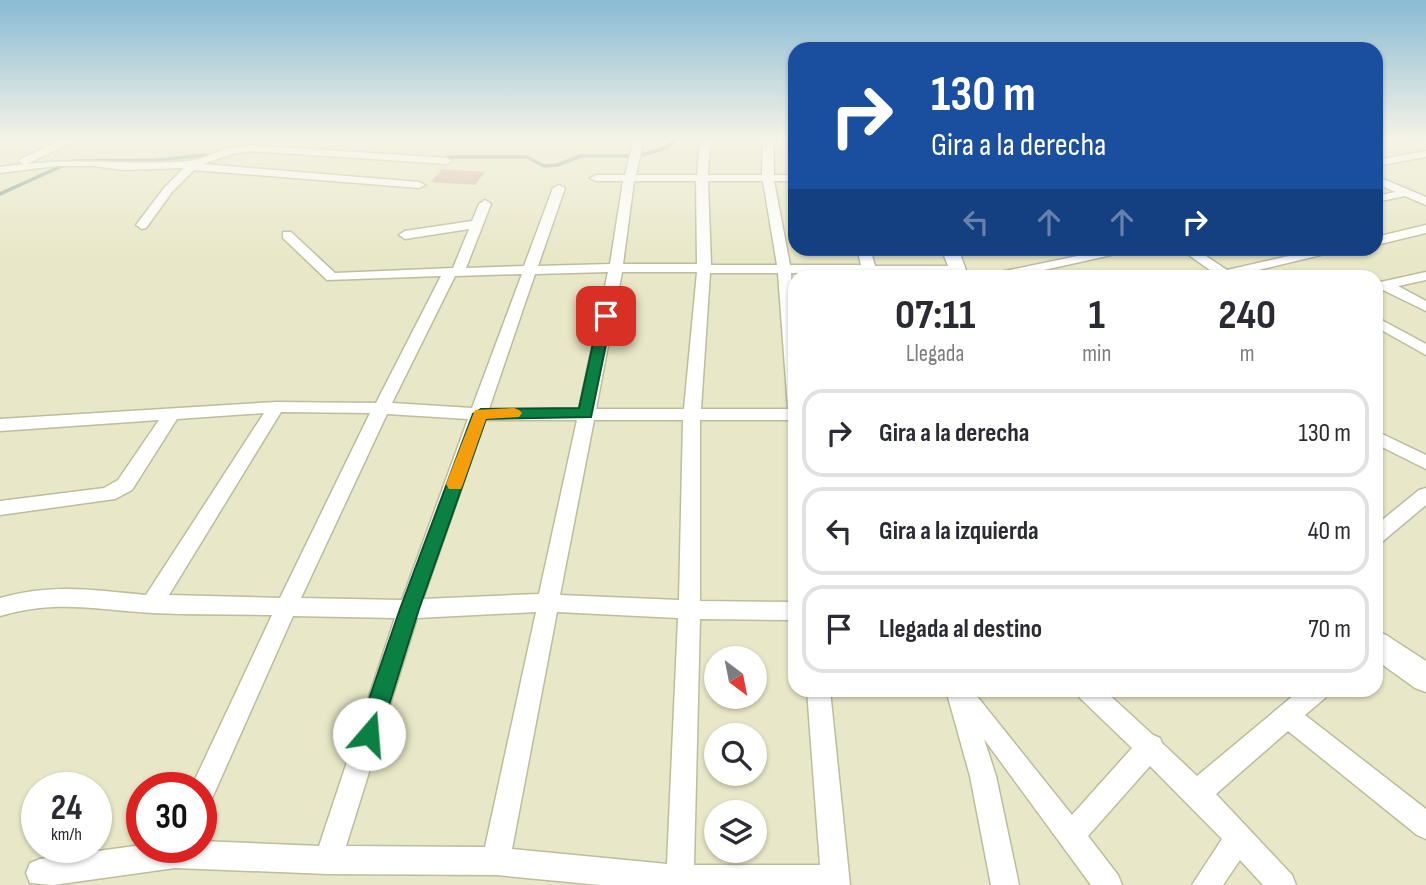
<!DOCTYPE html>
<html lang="es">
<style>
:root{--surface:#fff;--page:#f7f7f7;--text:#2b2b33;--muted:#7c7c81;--line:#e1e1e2}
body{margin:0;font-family:"Sofia Sans Condensed",sans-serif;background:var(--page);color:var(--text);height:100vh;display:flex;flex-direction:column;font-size:26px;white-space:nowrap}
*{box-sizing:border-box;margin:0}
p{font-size:23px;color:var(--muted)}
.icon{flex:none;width:38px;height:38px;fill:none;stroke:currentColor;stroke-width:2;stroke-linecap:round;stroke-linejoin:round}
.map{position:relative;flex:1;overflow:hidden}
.sheet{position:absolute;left:788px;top:270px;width:595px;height:427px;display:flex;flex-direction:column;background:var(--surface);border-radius:21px;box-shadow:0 2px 5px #0004}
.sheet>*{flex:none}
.banner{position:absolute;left:788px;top:42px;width:595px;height:214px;border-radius:21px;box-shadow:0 2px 5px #0004;background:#1a4fa0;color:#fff;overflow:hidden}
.needle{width:46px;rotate:148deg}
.buttons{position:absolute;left:704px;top:646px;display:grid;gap:14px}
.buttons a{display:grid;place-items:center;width:63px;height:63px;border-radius:50%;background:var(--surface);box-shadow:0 2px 5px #0004;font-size:35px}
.speed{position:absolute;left:21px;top:772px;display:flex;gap:14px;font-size:35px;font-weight:700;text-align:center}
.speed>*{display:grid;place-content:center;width:91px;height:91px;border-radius:50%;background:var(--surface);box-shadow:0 2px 5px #0004;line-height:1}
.speed small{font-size:18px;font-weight:400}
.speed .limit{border:10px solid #d22;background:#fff;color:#111}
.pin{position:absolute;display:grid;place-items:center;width:60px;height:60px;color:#fff;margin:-30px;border-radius:14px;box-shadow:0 4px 10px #0006}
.me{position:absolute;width:77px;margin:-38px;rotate:18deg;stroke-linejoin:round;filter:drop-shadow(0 0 5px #0008)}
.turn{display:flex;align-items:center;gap:24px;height:147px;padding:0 28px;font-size:32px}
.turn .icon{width:91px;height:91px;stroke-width:2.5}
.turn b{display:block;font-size:49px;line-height:60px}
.lanes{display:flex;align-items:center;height:66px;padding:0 28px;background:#0003;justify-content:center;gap:35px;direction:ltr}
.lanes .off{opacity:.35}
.eta{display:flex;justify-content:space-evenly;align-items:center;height:119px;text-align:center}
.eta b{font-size:42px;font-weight:700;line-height:49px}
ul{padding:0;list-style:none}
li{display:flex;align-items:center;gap:21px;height:88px;margin:0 14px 10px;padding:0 14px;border:4px solid var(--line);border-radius:21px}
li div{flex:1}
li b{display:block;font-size:26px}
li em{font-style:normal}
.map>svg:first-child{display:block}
.green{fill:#d6b5a9}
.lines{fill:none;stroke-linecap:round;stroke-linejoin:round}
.stream{stroke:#819c8e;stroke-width:3.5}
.minor-casing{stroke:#bdbc9d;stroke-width:3}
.tertiary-casing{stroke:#bdbc9d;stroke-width:3}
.minor{fill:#fff;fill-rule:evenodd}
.tertiary{fill:#fff;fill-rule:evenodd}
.route{fill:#0b8043;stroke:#07532c;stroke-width:2}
.slow{fill:#f59e0b}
</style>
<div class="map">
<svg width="1426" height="885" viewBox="0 0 1426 885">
<rect width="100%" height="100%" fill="#e8e7c7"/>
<path class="green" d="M442,169L485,172L475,185L431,182Z"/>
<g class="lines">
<g class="stream">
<path d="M639,156L668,147L678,138"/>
<path d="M448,157H527L544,166L557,165L581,156H634"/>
<path d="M0,194L73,161L157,160L206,155"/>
</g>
<g class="minor-casing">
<g id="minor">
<path d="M66,138H80L27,164C81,157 135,166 189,161C201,160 213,153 225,149C234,147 243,146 252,145L447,158L452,161L447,164L252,151L232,154L203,164L419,182L425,185L419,188L194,170L172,192L146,228L142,229L136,225L164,188L184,168L123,170L94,166H57L0,173V167L23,164L19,161L20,159Z"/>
<path d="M634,138H644L636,175H697L700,138H710L708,175H762L763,138H773L774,175H794V181H774L790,265H861L857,248H870L875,266H957L964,270L957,274H877V276H865L864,273H791L794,314V420H700V601L794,602V620L700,619L694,865H820L807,690H830L850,885H600L496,875L328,874L175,868L53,885L30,883L26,873L30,863L40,859L142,845L201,847V841L319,846L395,618L293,616L210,803L201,807V788H191L272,615C232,614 193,615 154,613C95,610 59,599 0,616V598C53,583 93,590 146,595L264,413L177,419L132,490L115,499L0,515V501L104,488L118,480L159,420L0,431V419L276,402L376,403L441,276L327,280L283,238V232H291L335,273L453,268L469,229L405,239L399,235L405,231L472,221L479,204L485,200L491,204L466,268L524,266L553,188L559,185L565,188L538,266L610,264L623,181H596L590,178L596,175H625ZM634,181H696L697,264H623ZM708,181H763L777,265H711ZM608,272L579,409H489L535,274ZM622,272H697L684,409H596ZM710,273H778L788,409H701ZM522,274L472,408L392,403L455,276ZM281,412L370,413L280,598L169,595ZM387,414L468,419L402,600L301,598ZM485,420H577L539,594L423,599ZM594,420H683L679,600L560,595ZM536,612L485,847L346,846L417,618ZM557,612L678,618L667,864L512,849Z"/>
<path d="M1426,151V157L1376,166V160Z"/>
<path d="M1376,176L1426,197V205L1405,196L1376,202V196L1395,192L1376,183Z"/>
<path d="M1426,225V233L1376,245V237Z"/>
<path d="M1116,248H1143L1017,276H993L1000,272Z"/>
<path d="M1179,248H1194L1227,270L1324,248H1350L1234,276H1212L1214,273Z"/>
<path d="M1426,272V280L1398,286L1426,301V311L1383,290L1376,291V283Z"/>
<path d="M1376,317L1426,344V355L1376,327Z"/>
<path d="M1376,431L1426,455V469L1376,444Z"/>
<path d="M1426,488V505L1383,541L1376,543V525L1419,490Z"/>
<path d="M946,690H972L1072,815L1132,748L1080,698L1077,690H1104L1153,735L1160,738L1162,743L1197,776L1300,690H1328L1325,698L1305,715L1426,809V839L1417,835L1288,731L1216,794L1292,875L1296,885H1263L1240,860L1223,885H1192L1222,839L1150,766L1088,836L1118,875L1122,885H1091L984,739L996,776L1019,885H991L970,776Z"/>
</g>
</g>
<g class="tertiary-casing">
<g id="tertiary">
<path d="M941,248H958L968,276H952Z"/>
<path d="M1376,631L1386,635L1426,661V692L1415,688L1376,660Z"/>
</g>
</g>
<use href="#minor" class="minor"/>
<use href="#tertiary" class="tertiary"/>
</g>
<linearGradient id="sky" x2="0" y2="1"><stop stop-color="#8abad4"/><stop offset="0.53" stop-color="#f5f4e6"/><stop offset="1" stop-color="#f5f4e6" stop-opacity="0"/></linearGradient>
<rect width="1426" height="262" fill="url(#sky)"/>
<path class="route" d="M606,312L612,316L591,417L486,419L419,609L380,734L376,742L369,745L361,742L357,734L400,609L473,414L481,409L579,408L599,316Z"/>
<path class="slow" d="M514,408L519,410L522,413L519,417L486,419L463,484L461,489H449L446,484L475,410Z"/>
</svg>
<div class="buttons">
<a><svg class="needle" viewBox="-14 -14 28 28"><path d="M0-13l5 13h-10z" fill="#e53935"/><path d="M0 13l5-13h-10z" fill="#7c7c81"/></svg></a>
<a><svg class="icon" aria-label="search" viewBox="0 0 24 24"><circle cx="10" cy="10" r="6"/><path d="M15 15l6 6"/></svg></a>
<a><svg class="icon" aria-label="layers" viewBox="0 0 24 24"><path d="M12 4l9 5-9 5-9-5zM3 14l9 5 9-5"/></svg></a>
</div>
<div class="speed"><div>24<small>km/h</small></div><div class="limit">30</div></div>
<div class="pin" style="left:606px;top:316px;background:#d93025"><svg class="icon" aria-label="arrive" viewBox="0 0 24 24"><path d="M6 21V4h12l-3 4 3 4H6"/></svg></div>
<svg class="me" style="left:369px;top:734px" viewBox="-20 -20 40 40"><circle r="19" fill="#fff"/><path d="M0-13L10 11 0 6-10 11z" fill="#0b8043"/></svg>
<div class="banner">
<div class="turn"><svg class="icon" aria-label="right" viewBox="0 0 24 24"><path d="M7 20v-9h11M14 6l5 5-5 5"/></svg><div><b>130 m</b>Gira a la derecha</div></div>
<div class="lanes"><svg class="icon off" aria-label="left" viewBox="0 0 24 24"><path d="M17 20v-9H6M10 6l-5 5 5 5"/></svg><svg class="icon off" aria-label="ahead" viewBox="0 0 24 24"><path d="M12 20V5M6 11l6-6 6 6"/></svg><svg class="icon off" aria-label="ahead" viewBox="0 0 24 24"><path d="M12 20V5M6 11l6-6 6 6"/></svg><svg class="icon" aria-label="right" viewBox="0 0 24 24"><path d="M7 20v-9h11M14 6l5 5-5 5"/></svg></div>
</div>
<section class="sheet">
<div class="eta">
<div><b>07:11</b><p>Llegada</p></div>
<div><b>1</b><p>min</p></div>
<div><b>240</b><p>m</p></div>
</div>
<ul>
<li><svg class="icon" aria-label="right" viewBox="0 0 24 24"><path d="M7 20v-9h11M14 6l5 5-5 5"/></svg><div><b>Gira a la derecha</b></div><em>130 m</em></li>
<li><svg class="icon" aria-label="left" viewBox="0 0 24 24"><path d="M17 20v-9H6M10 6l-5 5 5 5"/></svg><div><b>Gira a la izquierda</b></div><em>40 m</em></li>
<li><svg class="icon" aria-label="arrive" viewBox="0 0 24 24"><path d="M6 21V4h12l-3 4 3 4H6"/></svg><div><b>Llegada al destino</b></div><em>70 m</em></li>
</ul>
</section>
</div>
